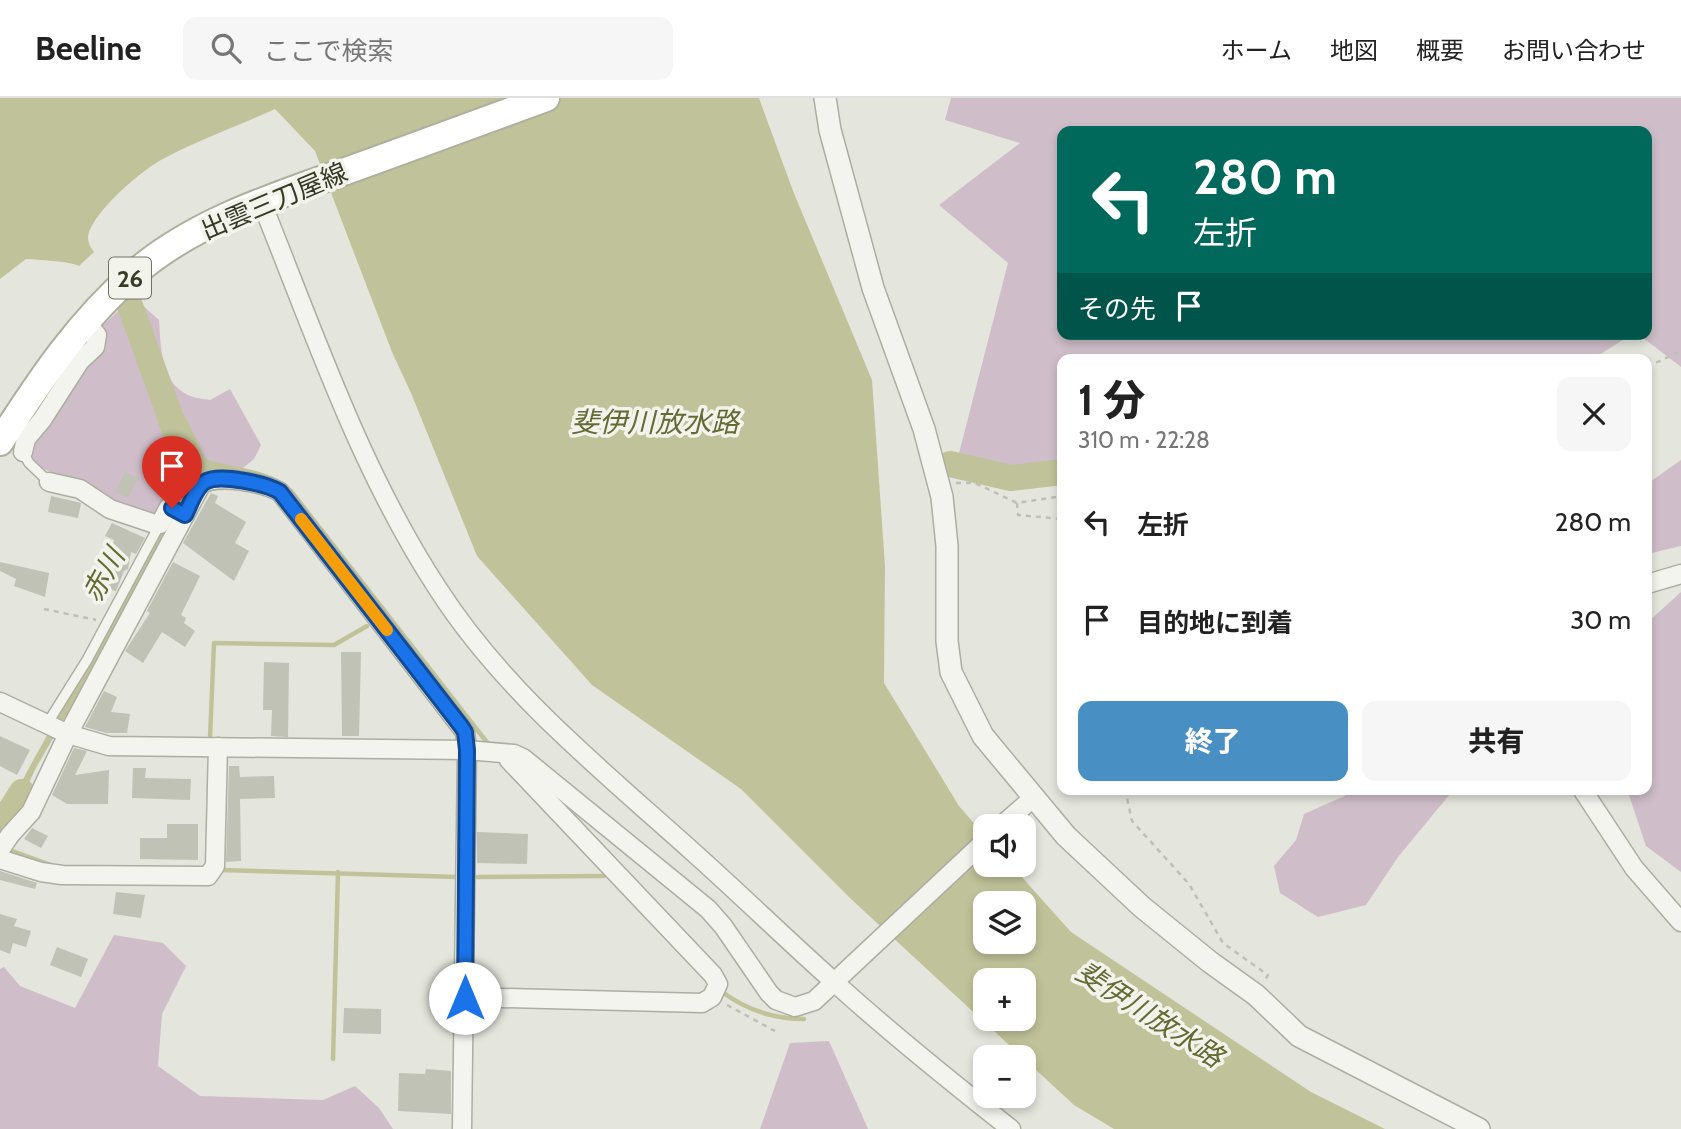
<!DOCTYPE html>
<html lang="ja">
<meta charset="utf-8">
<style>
:root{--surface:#fff;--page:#f6f6f6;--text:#222;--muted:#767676;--line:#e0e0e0;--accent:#4890c4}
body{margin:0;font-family:Cabin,"Noto Sans JP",sans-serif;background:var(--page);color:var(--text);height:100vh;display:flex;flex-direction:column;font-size:26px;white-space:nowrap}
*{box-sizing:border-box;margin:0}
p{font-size:23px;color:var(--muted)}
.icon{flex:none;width:38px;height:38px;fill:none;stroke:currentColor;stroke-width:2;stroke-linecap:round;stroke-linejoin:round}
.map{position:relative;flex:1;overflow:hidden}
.details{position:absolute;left:1057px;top:256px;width:595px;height:441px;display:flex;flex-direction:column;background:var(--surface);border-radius:14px;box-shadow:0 4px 10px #0003}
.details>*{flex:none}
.guide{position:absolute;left:1057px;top:28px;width:595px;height:214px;border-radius:14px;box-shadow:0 4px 10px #0003;background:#00695c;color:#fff;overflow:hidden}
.controls{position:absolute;left:973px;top:716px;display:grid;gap:14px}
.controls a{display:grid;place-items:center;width:63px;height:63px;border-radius:14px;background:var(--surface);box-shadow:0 4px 10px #0003;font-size:35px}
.pin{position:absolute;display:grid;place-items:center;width:60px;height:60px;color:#fff;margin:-72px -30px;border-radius:50% 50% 50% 0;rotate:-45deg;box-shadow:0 0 7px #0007}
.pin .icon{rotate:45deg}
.me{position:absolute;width:77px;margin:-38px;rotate:0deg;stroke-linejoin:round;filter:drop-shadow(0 0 5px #0008)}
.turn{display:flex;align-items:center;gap:24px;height:147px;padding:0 21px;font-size:32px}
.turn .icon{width:91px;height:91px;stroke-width:2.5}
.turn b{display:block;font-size:49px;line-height:60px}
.then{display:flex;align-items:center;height:66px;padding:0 21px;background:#0003;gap:14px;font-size:26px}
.round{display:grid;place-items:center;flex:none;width:74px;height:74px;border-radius:14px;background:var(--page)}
.headline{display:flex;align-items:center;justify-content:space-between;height:119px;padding:0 21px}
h1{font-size:42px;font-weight:800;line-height:52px}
.cta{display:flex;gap:14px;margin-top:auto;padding:14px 21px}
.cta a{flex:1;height:80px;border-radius:14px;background:var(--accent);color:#fff;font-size:28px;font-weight:800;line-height:80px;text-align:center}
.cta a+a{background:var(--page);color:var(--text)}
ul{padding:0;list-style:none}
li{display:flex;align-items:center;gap:21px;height:98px;padding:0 21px}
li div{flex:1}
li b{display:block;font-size:26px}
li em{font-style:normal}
header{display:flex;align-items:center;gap:42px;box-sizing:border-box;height:98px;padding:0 35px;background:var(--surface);border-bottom:2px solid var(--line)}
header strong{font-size:33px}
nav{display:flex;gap:38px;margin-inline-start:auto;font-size:24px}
.search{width:490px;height:63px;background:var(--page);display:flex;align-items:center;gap:18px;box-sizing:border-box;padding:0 24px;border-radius:14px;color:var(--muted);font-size:26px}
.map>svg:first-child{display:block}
.green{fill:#cfbec9}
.water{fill:#c0c399;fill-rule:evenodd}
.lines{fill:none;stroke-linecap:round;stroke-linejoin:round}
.stream{stroke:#c0c399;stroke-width:4.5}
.river{stroke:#c0c399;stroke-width:26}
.building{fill:#bfc2b4}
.service-casing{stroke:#acaea2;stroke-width:12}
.minor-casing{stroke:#acaea2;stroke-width:21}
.tertiary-casing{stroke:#acaea2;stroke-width:24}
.primary-casing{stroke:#adb09c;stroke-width:30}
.path{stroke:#bec0b6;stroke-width:2.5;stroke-dasharray:5 5;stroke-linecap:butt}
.service{stroke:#f3f4ee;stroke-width:9}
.minor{stroke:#f3f4ee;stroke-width:18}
.tertiary{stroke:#f3f4ee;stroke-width:21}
.primary{stroke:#fff;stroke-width:26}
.route-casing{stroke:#114b97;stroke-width:18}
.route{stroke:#1a73e8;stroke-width:12}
.slow{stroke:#f59e0b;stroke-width:12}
.labels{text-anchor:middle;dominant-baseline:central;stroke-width:7;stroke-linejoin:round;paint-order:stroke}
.shield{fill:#f2f3eb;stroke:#6e7262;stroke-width:2}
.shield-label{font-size:24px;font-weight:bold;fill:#363a27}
.street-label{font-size:26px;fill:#363a27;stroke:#f2f3eb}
.water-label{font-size:28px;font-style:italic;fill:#656b34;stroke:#f2f3eb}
</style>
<header>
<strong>Beeline</strong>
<div class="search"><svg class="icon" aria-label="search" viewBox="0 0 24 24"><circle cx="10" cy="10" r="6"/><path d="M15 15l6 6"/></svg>ここで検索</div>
<nav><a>ホーム</a><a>地図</a><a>概要</a><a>お問い合わせ</a></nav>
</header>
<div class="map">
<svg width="1681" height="1031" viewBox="0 0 1681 1031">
<rect width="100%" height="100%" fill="#e4e5dc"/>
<g class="green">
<path d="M951,0H1681V269L1638,236H1647V33H1062V236H1632L1593,261H1062V362L1039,369L957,363L1008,165L939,107L1020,45L945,22Z"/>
<path d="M133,199L159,222C161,248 160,284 188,297C194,300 203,301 210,302L230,291L261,347L254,361L243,370L242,376L224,374L159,419C146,416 133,415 121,411C110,406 100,396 89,390C68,377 44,377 27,358L32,340L93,259L106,250L100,230Z"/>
<path d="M1681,362V448L1647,456V386Z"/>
<path d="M1681,494V774L1646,748L1627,691H1647V525Z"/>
<path d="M1450,691V696L1398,759L1366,807L1318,819L1280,795L1274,768L1296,742L1304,716L1358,692Z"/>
<path d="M114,837L163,845L186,868L162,916L158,968L200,998L323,1002L355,988L379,1010L393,1031H0V871L4,869L20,888L75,910Z"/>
<path d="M829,943L868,1031H760L790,945Z"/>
</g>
<g class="water">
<path d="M0,0H759L793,93L872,282L885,468L884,585L959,708L985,738V766L1011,767L1071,834L1311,994L1385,1031H1114L1074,1007L851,801L741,691L592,587L477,458L411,295L392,254L315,53L275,11C238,28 197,42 161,62C141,73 90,116 88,140C88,145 91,150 94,154L79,168C69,163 39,162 26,161L0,181ZM985,805H1024V844H985ZM985,882H1024V920H985Z"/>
<path d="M159,281L186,320L206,361L226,367L225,371H220L204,377L36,670L9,726L2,722L30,668L165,425L184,385L178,381L179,374C169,349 145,309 155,282Z"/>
</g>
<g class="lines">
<g class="stream">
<path d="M222,368C244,373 274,376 291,393L489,647"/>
<path d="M210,640L214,545L334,547L367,528"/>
<path d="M7,751L51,767"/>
<path d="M220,772L458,779"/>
<path d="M477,779L604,778"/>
<path d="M721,893C746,912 773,921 804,921"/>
<path d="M333,961L338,774"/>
</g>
<g class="river">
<path d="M129,205L169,315"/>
<path d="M950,366L1011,380L1062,374"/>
<path d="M0,729L22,694"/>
</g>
</g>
<g class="building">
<path d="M125,374L138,380L128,400L115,394Z"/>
<path d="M211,395L218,398L215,405L246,424L235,445L249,453L234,483L183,445Z"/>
<path d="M51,398L81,405L78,420L48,414Z"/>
<path d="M112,425L145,440L136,456L131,454L128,471L124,473L116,493L102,490L114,442L105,438Z"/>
<path d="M0,464L49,475L45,499L14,488L16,481L0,473Z"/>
<path d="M173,464L200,478L181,517L186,520L184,525L195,533L185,549L162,534L143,565L125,553L150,515L147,513Z"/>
<path d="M341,554H361L359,638H342Z"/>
<path d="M264,564L289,565L288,639L271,638L272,612H263Z"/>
<path d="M104,593L117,599L111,614L130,616L127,635H106L85,629Z"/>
<path d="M0,638L30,652L17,677L0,668Z"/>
<path d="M74,650L87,653L75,677L109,672L108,706H67L52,697Z"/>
<path d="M229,668H239L240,679L274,678L275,700L240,701L241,763L226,764Z"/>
<path d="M133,670H146L145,680L191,681L190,702L132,700Z"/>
<path d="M167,726H198V762L140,761V740H167Z"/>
<path d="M32,730L48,738L41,750L24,741Z"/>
<path d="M477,734L528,736L527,766L477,765Z"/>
<path d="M0,773L37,785L35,791L0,782Z"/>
<path d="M116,794L145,797L141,820L113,816Z"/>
<path d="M0,816L17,821L14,828L31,833L26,849L13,845L10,856L0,852Z"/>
<path d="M57,849L88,861L81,879L50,867Z"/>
<path d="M344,910L381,911V936L343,935Z"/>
<path d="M426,971L451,973V1016L398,1013L399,975L425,976Z"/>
</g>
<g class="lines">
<g class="service-casing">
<g id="service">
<path d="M23,354L29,365L49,384"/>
<path d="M47,626L87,562L160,426"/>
</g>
</g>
<g class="minor-casing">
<g id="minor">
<path d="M261,103C314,234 360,372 438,491C505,595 602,672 693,754C740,796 785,840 832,882C889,934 950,983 1011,1031"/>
<path d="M23,354L26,341L42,322L80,263L95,249L97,237L85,223"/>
<path d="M49,384L80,391L110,411L155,426H160L169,409L185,417"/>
<path d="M1647,486L1681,476"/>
<path d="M0,604L68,636L109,648L467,652L514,656L523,660L708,811L723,828L769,895L776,902L795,909L814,903L985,743"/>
<path d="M1582,691L1634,770L1681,824"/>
<path d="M1001,728L1033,700"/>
<path d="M0,752L10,737L31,714L68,636L201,387C216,375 264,385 280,394L465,634L467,652L462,1031"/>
<path d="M0,761L41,774L62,777L208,778L215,768L218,649"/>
<path d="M465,899L702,905L712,899L718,886L713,877L509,662"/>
</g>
</g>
<g class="tertiary-casing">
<path id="tertiary" d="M825,0L830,32L873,190L924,331L942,399L947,448V543L951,574L983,638L1066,738L1142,809L1210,864L1256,897L1299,938L1479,1031"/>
</g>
<g class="primary-casing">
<path id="primary" d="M0,344C40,282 79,223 136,174C196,123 273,99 346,73C413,49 480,24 546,0"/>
</g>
<g class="path">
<path d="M1647,269L1681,253"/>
<path d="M208,368L209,360"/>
<path d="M956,385H975L1017,405L1062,398"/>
<path d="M1017,405L1018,417L1062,421"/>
<path d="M1062,502V504"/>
<path d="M44,511L96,522"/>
<path d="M1125,691L1132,723L1189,786L1223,845L1268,877L1265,882"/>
<path d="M727,907L775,933"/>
</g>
<use href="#service" class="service"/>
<use href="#minor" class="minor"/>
<use href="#tertiary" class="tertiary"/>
<use href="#primary" class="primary"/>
</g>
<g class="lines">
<g class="route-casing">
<path id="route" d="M172,410L185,417C190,407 196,389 205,384C219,375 267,386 280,394L461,628L465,634L467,652L465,900"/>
</g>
<use href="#route" class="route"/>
<path class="slow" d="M301,421L387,532"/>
</g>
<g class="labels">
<rect class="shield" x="109" y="159.5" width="42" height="41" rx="5"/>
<g class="shield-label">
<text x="130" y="180">26</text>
</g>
<g class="street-label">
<text transform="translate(274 103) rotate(-23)">出雲三刀屋線</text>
</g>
<g class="water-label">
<text x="655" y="324">斐伊川放水路</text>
<text transform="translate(103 477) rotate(-61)">赤川</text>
<text transform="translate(1150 916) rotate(33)">斐伊川放水路</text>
</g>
</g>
</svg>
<div class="controls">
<a><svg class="icon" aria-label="sound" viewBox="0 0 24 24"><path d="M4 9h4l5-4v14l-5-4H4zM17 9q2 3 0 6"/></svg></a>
<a><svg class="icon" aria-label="layers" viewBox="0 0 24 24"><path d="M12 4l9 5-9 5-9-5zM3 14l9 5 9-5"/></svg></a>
<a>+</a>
<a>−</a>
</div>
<div class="pin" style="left:172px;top:410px;background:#d93025"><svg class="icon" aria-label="arrive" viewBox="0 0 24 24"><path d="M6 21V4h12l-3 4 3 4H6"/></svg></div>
<svg class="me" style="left:465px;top:900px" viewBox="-20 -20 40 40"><circle r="19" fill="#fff"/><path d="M0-13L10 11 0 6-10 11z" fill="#1a73e8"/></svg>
<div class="guide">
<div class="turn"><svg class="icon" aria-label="left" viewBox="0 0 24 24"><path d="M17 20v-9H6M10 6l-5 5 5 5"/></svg><div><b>280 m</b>左折</div></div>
<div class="then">その先<svg class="icon" aria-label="arrive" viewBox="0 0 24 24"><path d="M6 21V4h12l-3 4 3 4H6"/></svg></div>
</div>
<section class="details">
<div class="headline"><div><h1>1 分</h1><p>310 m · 22:28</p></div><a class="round"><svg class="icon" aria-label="close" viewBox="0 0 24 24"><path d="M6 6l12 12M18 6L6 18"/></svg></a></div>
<ul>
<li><svg class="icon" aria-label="left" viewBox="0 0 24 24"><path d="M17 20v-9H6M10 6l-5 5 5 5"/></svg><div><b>左折</b></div><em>280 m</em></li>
<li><svg class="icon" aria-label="arrive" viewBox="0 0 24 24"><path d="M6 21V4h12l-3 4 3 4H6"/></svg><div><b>目的地に到着</b></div><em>30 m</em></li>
</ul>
<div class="cta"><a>終了</a><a>共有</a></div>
</section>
</div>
